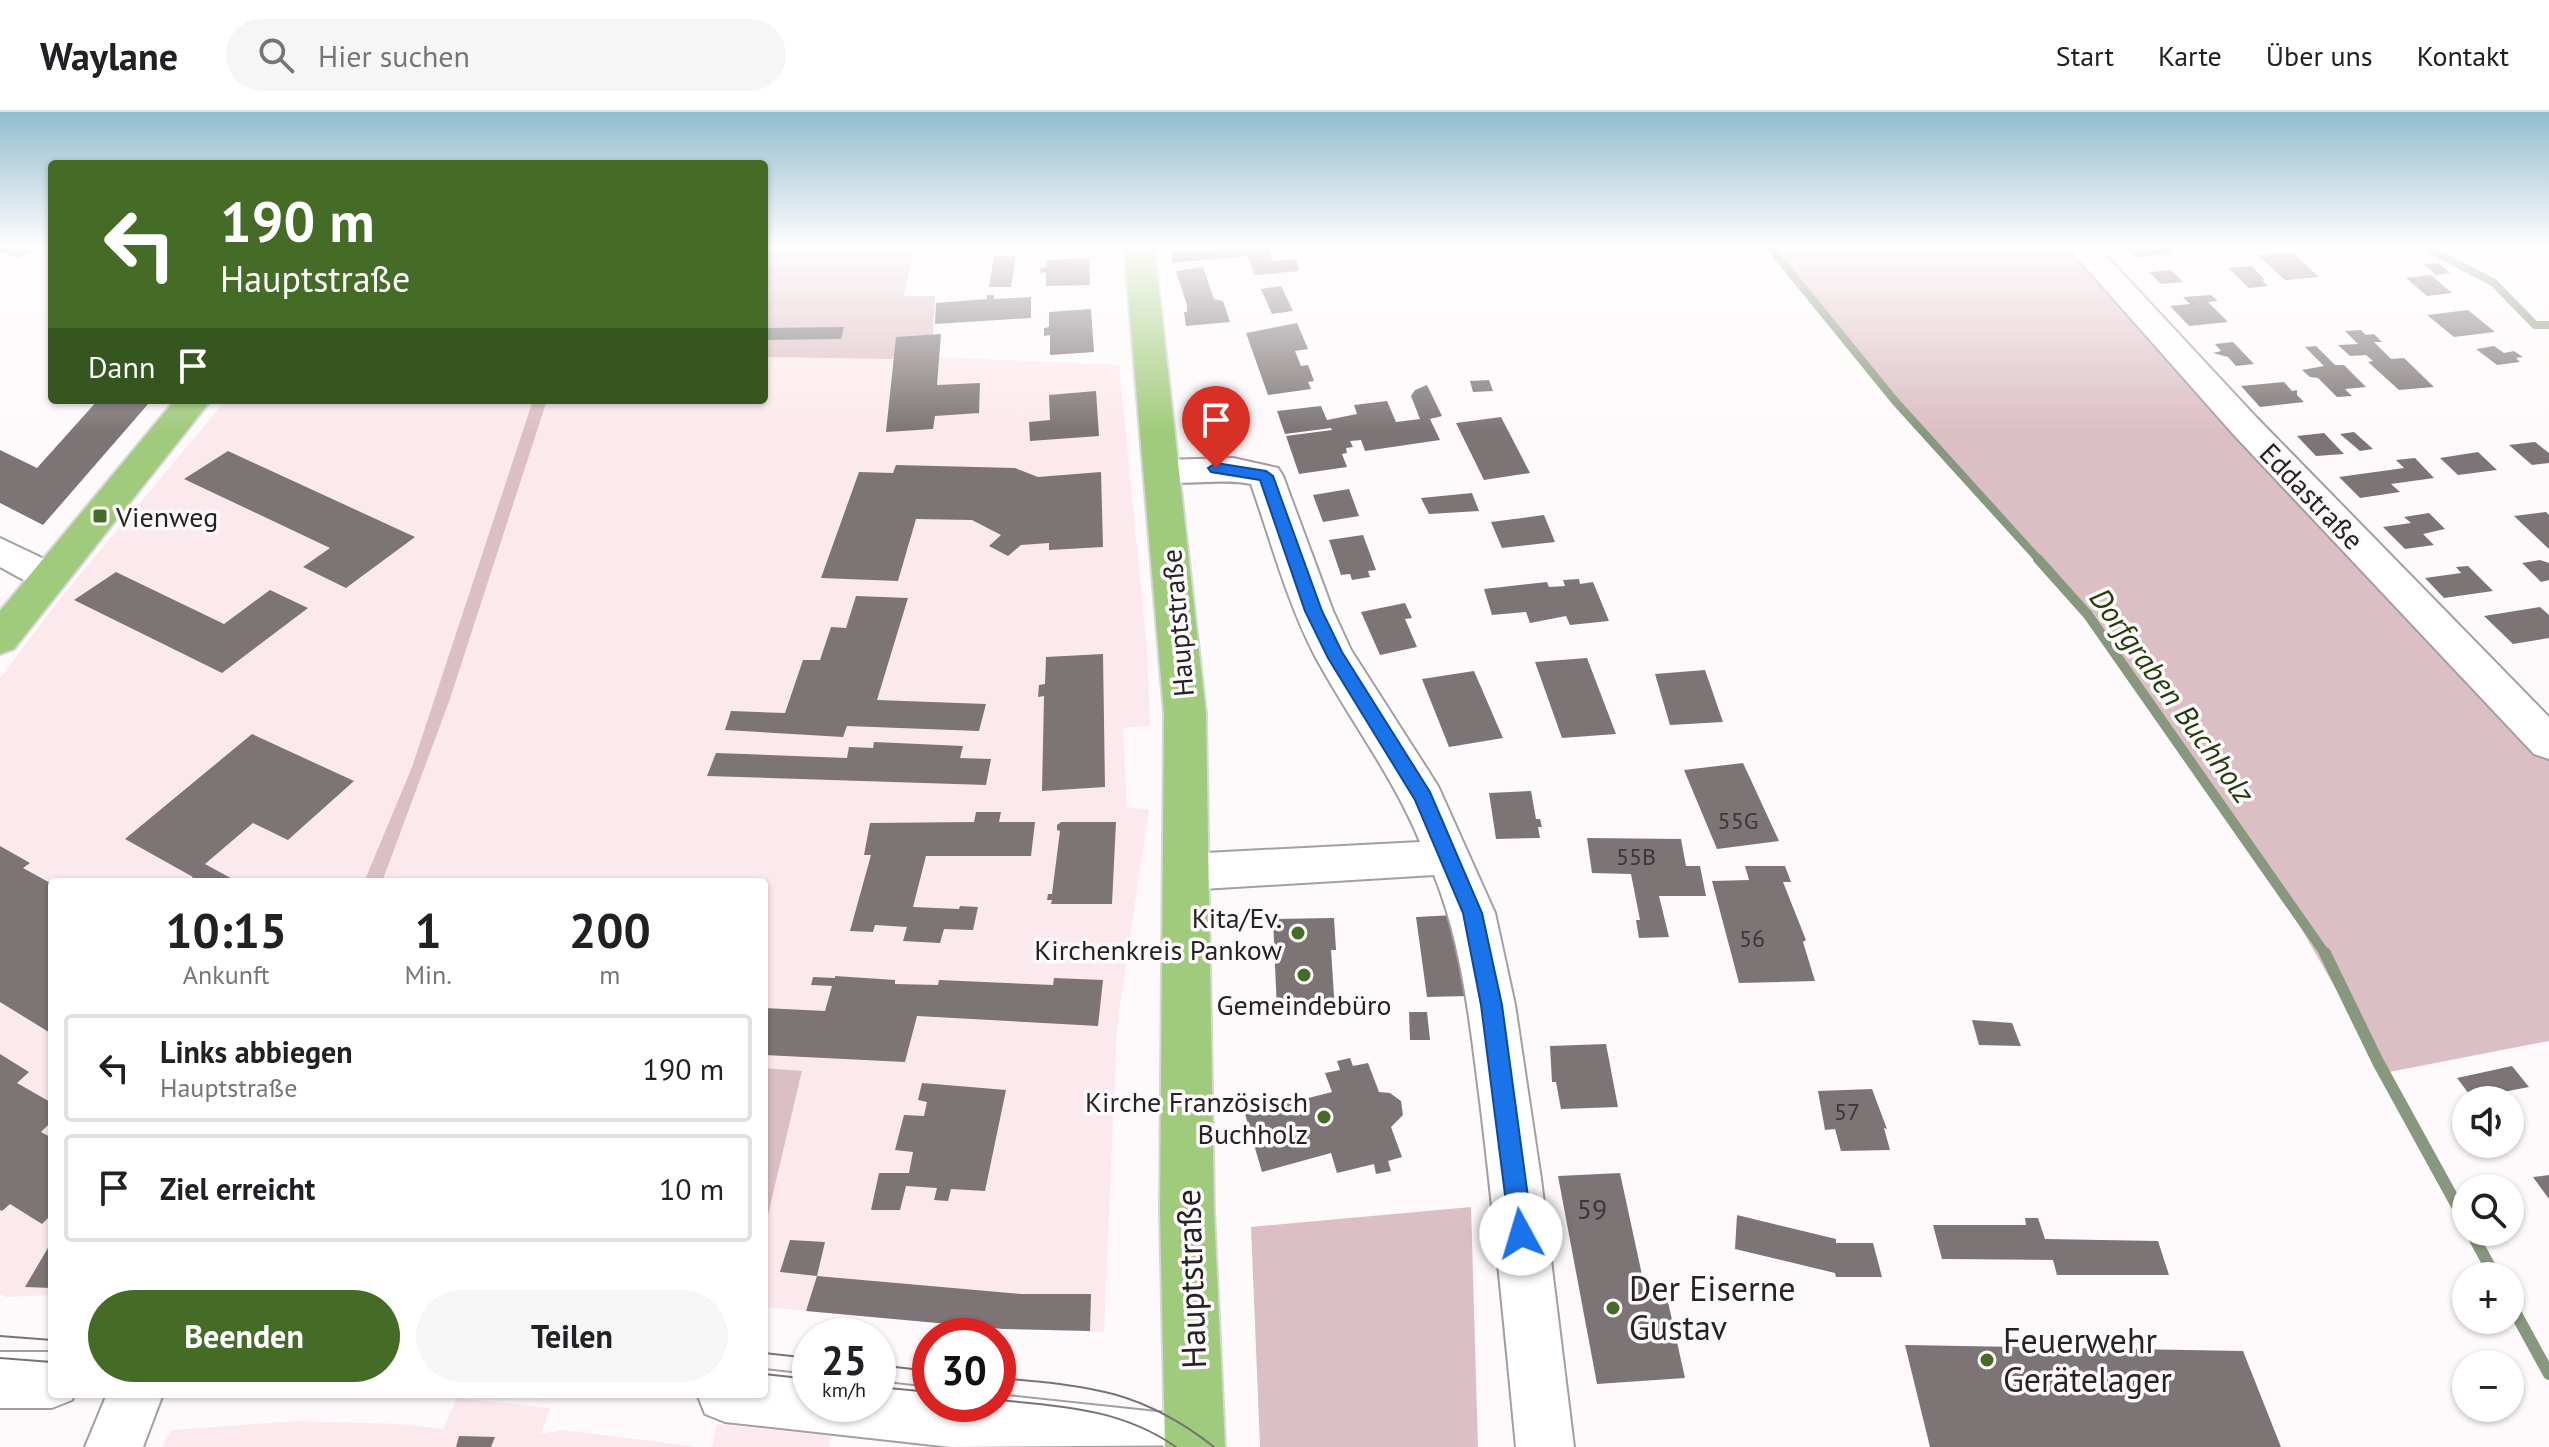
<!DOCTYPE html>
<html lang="de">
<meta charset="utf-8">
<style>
:root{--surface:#fff;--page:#f6f6f6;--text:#202124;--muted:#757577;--line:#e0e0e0;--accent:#446c27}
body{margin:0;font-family:"PT Sans",sans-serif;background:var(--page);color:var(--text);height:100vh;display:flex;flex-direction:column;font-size:30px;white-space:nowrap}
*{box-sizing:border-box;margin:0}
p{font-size:26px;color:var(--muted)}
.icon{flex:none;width:44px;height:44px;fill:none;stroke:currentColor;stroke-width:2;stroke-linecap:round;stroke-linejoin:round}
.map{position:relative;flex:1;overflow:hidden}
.drawer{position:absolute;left:48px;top:766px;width:720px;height:520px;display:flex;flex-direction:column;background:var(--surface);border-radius:8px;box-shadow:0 2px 6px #0004}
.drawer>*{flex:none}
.top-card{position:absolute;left:48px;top:48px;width:720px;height:244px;border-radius:8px;box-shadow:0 2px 6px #0004;background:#446c27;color:#fff;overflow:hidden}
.controls{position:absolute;left:2452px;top:974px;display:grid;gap:16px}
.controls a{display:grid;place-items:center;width:72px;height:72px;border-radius:50%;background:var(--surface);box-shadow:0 2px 6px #0004;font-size:40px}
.speed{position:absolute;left:792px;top:1206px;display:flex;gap:16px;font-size:40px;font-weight:700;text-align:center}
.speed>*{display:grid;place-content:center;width:104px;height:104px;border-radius:50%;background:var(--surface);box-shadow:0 2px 6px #0004;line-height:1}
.speed small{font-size:20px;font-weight:400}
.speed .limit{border:12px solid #d22;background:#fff;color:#111}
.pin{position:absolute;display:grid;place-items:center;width:68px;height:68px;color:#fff;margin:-82px -34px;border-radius:50% 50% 50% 0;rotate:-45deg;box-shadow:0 0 8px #0007}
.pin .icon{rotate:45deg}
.me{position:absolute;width:88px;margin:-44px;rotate:354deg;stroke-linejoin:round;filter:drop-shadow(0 0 6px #0008)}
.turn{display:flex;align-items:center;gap:28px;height:168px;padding:0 40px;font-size:36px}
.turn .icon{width:104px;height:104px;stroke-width:2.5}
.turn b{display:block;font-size:56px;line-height:68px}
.then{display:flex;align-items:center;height:76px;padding:0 40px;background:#0003;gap:16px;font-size:30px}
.eta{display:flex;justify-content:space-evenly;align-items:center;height:136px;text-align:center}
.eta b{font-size:48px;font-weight:600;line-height:56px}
.action{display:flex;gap:16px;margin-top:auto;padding:16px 40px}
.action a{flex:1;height:92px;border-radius:48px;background:var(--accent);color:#fff;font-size:32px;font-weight:600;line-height:92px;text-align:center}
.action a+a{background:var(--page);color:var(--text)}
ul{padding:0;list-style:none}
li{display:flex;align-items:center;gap:24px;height:108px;margin:0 16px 12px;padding:0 24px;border:4px solid var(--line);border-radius:8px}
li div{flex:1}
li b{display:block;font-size:30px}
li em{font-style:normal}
header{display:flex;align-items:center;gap:48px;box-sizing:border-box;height:112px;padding:0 40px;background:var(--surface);border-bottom:2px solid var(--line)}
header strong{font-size:38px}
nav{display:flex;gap:44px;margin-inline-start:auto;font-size:28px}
.search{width:560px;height:72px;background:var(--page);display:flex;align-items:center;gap:20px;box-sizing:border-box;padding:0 28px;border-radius:44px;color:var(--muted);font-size:30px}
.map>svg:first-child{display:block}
.built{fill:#fce9ed}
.green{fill:#dcbfc5}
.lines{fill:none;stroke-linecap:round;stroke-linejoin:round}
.stream-far2{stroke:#88987e;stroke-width:8}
.stream-far1{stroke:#88987e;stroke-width:10}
.stream{stroke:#88987e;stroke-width:12}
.building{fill:#7c7475}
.minor-casing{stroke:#a69d9f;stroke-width:4}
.major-casing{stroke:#d8d7d8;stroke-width:4}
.minor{fill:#fff;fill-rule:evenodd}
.major{fill:#a1cb7c;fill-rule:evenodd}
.tram{stroke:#777374;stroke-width:2}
.route{fill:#1a73e8;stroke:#114b97;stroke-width:2}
.poi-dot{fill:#446c27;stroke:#fefafb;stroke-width:3}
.labels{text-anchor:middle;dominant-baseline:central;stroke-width:7;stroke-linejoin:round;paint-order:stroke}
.number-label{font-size:24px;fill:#3c3738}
.street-label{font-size:28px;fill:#272324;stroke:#fefafb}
.poi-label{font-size:28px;fill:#272324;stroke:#fefafb;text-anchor:end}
.near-number-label{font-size:28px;fill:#3c3738}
.water-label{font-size:30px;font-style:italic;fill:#213e08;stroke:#fefafb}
.near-street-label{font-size:34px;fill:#272324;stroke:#fefafb}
.near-poi-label{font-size:34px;fill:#272324;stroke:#fefafb;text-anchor:start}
</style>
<header>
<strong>Waylane</strong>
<div class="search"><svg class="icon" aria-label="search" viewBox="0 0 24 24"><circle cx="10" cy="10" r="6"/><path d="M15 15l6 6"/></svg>Hier suchen</div>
<nav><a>Start</a><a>Karte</a><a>Über uns</a><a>Kontakt</a></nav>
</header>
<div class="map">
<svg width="2549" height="1335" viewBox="0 0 2549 1335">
<rect width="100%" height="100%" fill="#fefafb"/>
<g class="built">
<path d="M764,245H939L1119,253L1147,537L1150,614L1123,616L1127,696L1149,697L1117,914L1104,1220L1003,1217L764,1195V1120L802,960L764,956V770H382L450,587L547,288H764Z"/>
<path d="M226,288H533L412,655L364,770H52V1183L6,1185L0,1182V566L62,484Z"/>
<path d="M457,1286L550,1296L541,1322L563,1318L698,1335H162L171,1318L297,1309L401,1312L443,1317Z"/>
<path d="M717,1312L831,1324L829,1335H712Z"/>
</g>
<g class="green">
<path d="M764,134H915L904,184H935L933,223L894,247L764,245Z"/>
<path d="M1901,134H2074L2130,191L2201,287L2549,645V929L2384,961L2274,769L2073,487L1895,289L1773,138Z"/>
<path d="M533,288H547L450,587L382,770H364L412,655Z"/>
<path d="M764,956L802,959L764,1120Z"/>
<path d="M1471,1095L1478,1335H1260L1251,1115Z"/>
</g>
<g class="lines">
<g class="stream-far2">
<path d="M1769,134L1895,289L2040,449"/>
<path d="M2424,134L2494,171L2535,213H2549"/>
</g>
<path class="stream-far1" d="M2038,447L2088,503L2326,843"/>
<g class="stream">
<path d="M2325,841L2378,950L2466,1110"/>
<path d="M2471,1120L2495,1164"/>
<path d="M2510,1191L2549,1262"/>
</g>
</g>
<g class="building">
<path d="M0,134H43L17,146L0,139Z"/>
<path d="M1268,134L1272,149L1296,147L1299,159L1255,163L1247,144L1173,151L1171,140Z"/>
<path d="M2124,134H2164L2172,142L2136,145Z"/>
<path d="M2292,140L2319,165L2285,168L2258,143Z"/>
<path d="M994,144H1016L1011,175H989Z"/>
<path d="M1089,146L1090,173L1046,174V160L1040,161V156H1046V148Z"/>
<path d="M2439,151L2450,161L2436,163L2423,152Z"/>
<path d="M2252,154L2265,168H2262L2268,174L2249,176L2228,156Z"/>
<path d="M1203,155L1214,187L1223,189L1230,210L1186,214L1184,200H1187V193L1176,159Z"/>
<path d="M2171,158L2183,170L2161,172L2149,160Z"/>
<path d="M2431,163L2452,181L2427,184L2406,166Z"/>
<path d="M1281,174L1293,199L1272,202L1261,177Z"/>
<path d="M987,183H994V187L1031,185V206L935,212L936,191L987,187Z"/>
<path d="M2211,183L2218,189L2208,190L2228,210L2189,214L2170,194L2190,192L2183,185Z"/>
<path d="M1091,197L1094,240L1050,243V223L1044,224V216L1049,215V200Z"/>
<path d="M2468,198L2495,220L2454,225L2427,203Z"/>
<path d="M1297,211L1308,237L1295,239L1301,254L1308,253L1314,269L1308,270L1311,277L1268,283L1246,221Z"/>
<path d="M844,215L841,227L764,228V216Z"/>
<path d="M2361,218L2366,223L2374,222L2382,230H2374L2391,247L2404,246L2434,275L2399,278L2368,250L2373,249L2366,243L2350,244L2338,233L2358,232L2345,219Z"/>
<path d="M941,222L937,273L980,271L979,301L935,304L933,317L886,320L896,225Z"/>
<path d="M2233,230L2254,252L2236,254L2228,245L2213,241L2221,239L2215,232Z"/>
<path d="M2316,234L2335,253H2344L2366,275L2345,277L2352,284L2337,285L2318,266L2310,265L2302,258L2324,254L2305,235Z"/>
<path d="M2494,234L2504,241L2514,239L2523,245L2516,246L2520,250L2497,253L2476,237Z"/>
<path d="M1489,268L1493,279L1473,280L1470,269Z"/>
<path d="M2284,270L2292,279L2297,278V283L2304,290L2260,295L2241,274Z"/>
<path d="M1427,273L1442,304L1430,307L1440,328L1365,339L1361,328L1350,329L1353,335L1346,336L1347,341L1342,342L1347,355L1299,362L1286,324L1332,318L1331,316L1285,322L1277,299L1321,294L1327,308L1357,302L1354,293L1387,289L1396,310L1420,307L1411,284L1415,278Z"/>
<path d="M1096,279L1099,324L1030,329L1029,310L1050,308L1049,283Z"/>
<path d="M98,288H142L149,291L43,413L0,391V338L37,356Z"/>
<path d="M1501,305L1530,361L1484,368L1456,311Z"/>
<path d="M2354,320L2373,337L2360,339L2340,322Z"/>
<path d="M2324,321L2344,342L2316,344L2297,324Z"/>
<path d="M2535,330L2549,341V351L2532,353L2509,333Z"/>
<path d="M228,339L415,425L346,476L303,455L330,436L184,367Z"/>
<path d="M2478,340L2497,358L2458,363L2440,346Z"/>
<path d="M2415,346L2434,366L2391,372L2400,380L2360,386L2339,365L2404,356L2396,348Z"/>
<path d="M896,353L1015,356L1038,365L1101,360L1103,435L1049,438V431L1021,433L1008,444L989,434L1001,423L972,408L916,407L898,469L821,466L859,360L893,361Z"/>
<path d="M1349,377L1359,404L1323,410L1313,383Z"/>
<path d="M1472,381L1479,399L1429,402L1421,386Z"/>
<path d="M2546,400L2549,403V437L2514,404Z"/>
<path d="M2429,401L2445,417L2423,422L2434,433L2405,437L2383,415L2411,411L2404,405Z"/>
<path d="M1544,403L1555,430L1502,436L1491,410Z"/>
<path d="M1363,423L1376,458L1368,459L1370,465L1352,468L1350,462L1341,463L1329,428Z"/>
<path d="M2540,448L2549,451V468L2541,470L2522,451Z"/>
<path d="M2468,454L2493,479L2444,486L2425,466L2461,461L2456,455Z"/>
<path d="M116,460L224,512L270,478L308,496L222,561L74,488Z"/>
<path d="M1579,467L1580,472L1593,470L1609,509L1570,513L1566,504L1530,511L1526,500L1492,503L1484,477L1547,470L1549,475L1565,474L1563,468Z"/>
<path d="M856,484L908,486L877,588L986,592L979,619L847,614L843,625L725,618L731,599L785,601L803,548H820L831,515L846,516Z"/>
<path d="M1405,491L1412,506L1405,507L1417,535L1380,543L1361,500Z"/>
<path d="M2540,495L2549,503V526L2513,532L2484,504Z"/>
<path d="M1103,542L1105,675L1042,679L1044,584L1038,585L1039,573L1045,572L1046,545Z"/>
<path d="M1587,546L1616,622L1562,626L1535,550Z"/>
<path d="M1705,558L1723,610L1670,613L1655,562Z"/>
<path d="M1474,559L1503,626L1449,635L1422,567Z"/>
<path d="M252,622L354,669L288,728L253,711L205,752L238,770H187L193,765L125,727Z"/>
<path d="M874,630L963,634L960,646L991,647L986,673L707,664L716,641L847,646L849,635L873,636Z"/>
<path d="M1743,651L1779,729L1717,737L1684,658Z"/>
<path d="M1531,679L1536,707H1540L1542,715H1538L1540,726L1496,727L1489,681Z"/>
<path d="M976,700H1001L999,710H1035L1031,744H926L913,795L959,797L960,794L978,795L973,818L944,817L940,831L903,829L907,815L875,813L873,820L850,819L871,743H864L870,711L974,710Z"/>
<path d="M1061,710H1116L1112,792H1051L1052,788H1047L1048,782H1052L1060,719L1057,718V713Z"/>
<path d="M1587,726L1681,727L1686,754H1700L1706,784H1659L1669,825L1639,826L1636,808H1640L1631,762L1592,761Z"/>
<path d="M0,734L30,751L23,756L52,772V922L0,890Z"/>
<path d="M1745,754H1785L1791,770H1783L1806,828L1803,830L1815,869L1739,871L1712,769L1749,768Z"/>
<path d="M1455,803L1468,884L1427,885L1416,805Z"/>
<path d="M1334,806L1336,838H1331L1335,899H1277L1273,807Z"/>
<path d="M835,864L895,868V872L938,873L939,868L1053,873L1054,866L1103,868L1098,914L917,904L905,950L764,943V896L825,899L832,874L811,873L813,865L835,866Z"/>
<path d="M1409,900H1427L1430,928H1410Z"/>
<path d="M1972,908L2012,911L2021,934L1979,933Z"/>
<path d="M1606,932L1618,995L1561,997L1556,970H1552L1550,934Z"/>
<path d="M0,942L29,960L17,971L52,991V1009L41,1020L52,1026V1102L42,1112L10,1092L2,1099L0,1098Z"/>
<path d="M1350,946L1353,954L1368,951L1379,980L1390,981L1401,989L1403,1003L1391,1015L1402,1045L1388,1049L1391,1059L1376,1062L1374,1052L1337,1061L1331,1041L1262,1060L1245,1002L1332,980L1325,961L1340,958L1337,949Z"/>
<path d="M2512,954L2529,975L2472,986L2457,966Z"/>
<path d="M922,971L1006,978L985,1079L951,1077L948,1089L934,1088L937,1076L906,1074L900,1098H871L879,1061H909L913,1040L895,1038L904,1003L924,1004L927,990L918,988Z"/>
<path d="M1872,977L1887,1017L1884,1016L1890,1038L1841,1039L1835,1017L1825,1018L1818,979Z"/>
<path d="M1620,1061L1644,1172H1664L1685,1266L1597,1272L1558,1064Z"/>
<path d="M2549,1063V1087L2533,1065Z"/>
<path d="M1737,1103L1836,1127V1131H1873L1882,1165H1836L1835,1161L1735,1137Z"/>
<path d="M2025,1106H2038L2045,1127L2158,1129L2169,1163H2057L2053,1148L1942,1147L1933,1113H2026Z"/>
<path d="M790,1128L825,1130L817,1164L780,1160Z"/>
<path d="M52,1129V1176L25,1175Z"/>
<path d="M817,1164L1021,1182H1091L1090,1219L1003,1217L806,1199Z"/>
<path d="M1905,1233L2243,1239L2281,1335H1930Z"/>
<path d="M459,1324L495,1325L491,1335H456Z"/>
</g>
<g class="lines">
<g class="minor-casing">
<g id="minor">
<path d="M2067,134H2097L2257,306L2549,605V647L2534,642L2233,322Z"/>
<path d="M1233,346L1278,356L1283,364L1333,499L1351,538L1438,674L1495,801L1515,893L1541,1067L1574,1335H1516C1505,1220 1494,1104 1480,989C1470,913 1463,835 1434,763L1186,778L1170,773L1164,760L1170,747L1186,742L1420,730C1393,664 1349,607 1315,544C1287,490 1271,429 1251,372C1218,365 1183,376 1150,367L1145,359L1150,351L1162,348Z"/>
<path d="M0,426L63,456L69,465L63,474C40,481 21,466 0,455Z"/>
<path d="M0,1240H52V1282H74L72,1288L52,1296H0Z"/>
<path d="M764,1258L810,1263V1292H878V1270L930,1276V1292H998V1283L1195,1304L1215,1313L1224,1333L951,1335L725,1310L705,1302L697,1282H764Z"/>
<path d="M107,1282H163L143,1335H85Z"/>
</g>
</g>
<g class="major-casing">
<g id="major">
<path d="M1124,134H1154L1206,602L1214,1099L1225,1335H1165L1160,1099L1164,602Z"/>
<path d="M175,288H211L14,537L0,542V499Z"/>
</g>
</g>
<use href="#minor" class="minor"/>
<use href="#major" class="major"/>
<g class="tram">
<path d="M0,1224L52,1228"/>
<path d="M764,1241L810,1246"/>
<path d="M0,1246L52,1250"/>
<path d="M878,1253L930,1259"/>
<path d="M764,1262L810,1267"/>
<path d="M998,1266C1088,1274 1140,1277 1214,1335"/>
<path d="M878,1275L930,1280"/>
<path d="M998,1288C1062,1294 1122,1297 1176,1335"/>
</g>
</g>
<linearGradient id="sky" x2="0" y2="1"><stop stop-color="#92bdcd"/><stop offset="0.42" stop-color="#fffdfd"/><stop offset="1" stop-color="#fffdfd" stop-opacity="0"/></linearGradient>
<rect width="2549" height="320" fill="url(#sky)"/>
<path class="route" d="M1216,351L1266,359L1273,364L1322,499L1342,540L1430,680L1482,801L1502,893L1533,1122L1529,1130L1521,1134L1513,1130L1510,1122L1481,893L1463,801L1415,688L1328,546L1305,499L1260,368L1211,360L1208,356Z"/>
<g class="poi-dot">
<rect x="92" y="396" width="16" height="16" rx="4"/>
<circle cx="1298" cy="821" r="8"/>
<circle cx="1304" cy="863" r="8"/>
<circle cx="1324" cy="1005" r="8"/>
<circle cx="1613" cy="1196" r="8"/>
<circle cx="1987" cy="1248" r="8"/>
</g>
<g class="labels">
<g class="number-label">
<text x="1738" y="708">55G</text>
<text x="1636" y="744">55B</text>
<text x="1752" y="826">56</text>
<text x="1847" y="999">57</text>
</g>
<g class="street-label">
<text transform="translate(2312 384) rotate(46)">Eddastraße</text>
<text transform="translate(1177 511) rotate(-95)">Hauptstraße</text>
</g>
<g class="poi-label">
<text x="116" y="404" text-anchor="start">Vienweg</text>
<text x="1282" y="805">Kita/Ev.<tspan x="1282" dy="32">Kirchenkreis Pankow</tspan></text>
<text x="1304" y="892" text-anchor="middle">Gemeindebüro</text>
<text x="1308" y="989">Kirche Französisch<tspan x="1308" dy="32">Buchholz</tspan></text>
</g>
<g class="near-number-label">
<text x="1592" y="1096">59</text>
</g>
<g class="water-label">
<text transform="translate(2173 583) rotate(54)">Dorfgraben Buchholz</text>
</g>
<g class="near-street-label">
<text transform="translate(1190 1167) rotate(-92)">Hauptstraße</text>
</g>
<g class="near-poi-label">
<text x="1629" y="1176">Der Eiserne<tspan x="1629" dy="39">Gustav</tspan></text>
<text x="2003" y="1228">Feuerwehr<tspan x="2003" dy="39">Gerätelager</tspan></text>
</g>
</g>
</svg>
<div class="controls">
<a><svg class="icon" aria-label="sound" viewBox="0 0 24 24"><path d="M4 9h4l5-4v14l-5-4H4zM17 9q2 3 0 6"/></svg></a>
<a><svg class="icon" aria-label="search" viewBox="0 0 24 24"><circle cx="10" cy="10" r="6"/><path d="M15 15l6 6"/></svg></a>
<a>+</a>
<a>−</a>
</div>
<div class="speed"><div>25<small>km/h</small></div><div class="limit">30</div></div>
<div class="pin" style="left:1216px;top:356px;background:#d93025"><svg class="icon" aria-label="arrive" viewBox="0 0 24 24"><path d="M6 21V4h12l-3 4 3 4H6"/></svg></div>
<svg class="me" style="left:1521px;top:1122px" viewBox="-20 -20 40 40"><circle r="19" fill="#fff"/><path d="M0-13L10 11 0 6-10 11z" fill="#1a73e8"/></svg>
<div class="top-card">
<div class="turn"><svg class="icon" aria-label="left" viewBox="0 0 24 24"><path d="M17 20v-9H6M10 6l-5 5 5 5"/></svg><div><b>190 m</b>Hauptstraße</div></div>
<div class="then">Dann<svg class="icon" aria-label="arrive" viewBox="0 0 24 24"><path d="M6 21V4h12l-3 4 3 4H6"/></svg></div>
</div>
<section class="drawer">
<div class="eta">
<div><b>10:15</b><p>Ankunft</p></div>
<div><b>1</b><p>Min.</p></div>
<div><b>200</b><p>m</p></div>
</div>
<ul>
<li><svg class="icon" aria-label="left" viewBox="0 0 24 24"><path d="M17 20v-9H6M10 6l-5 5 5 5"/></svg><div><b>Links abbiegen</b><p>Hauptstraße</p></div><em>190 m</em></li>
<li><svg class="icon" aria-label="arrive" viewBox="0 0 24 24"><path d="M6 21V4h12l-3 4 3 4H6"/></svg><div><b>Ziel erreicht</b></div><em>10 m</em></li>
</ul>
<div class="action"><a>Beenden</a><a>Teilen</a></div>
</section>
</div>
